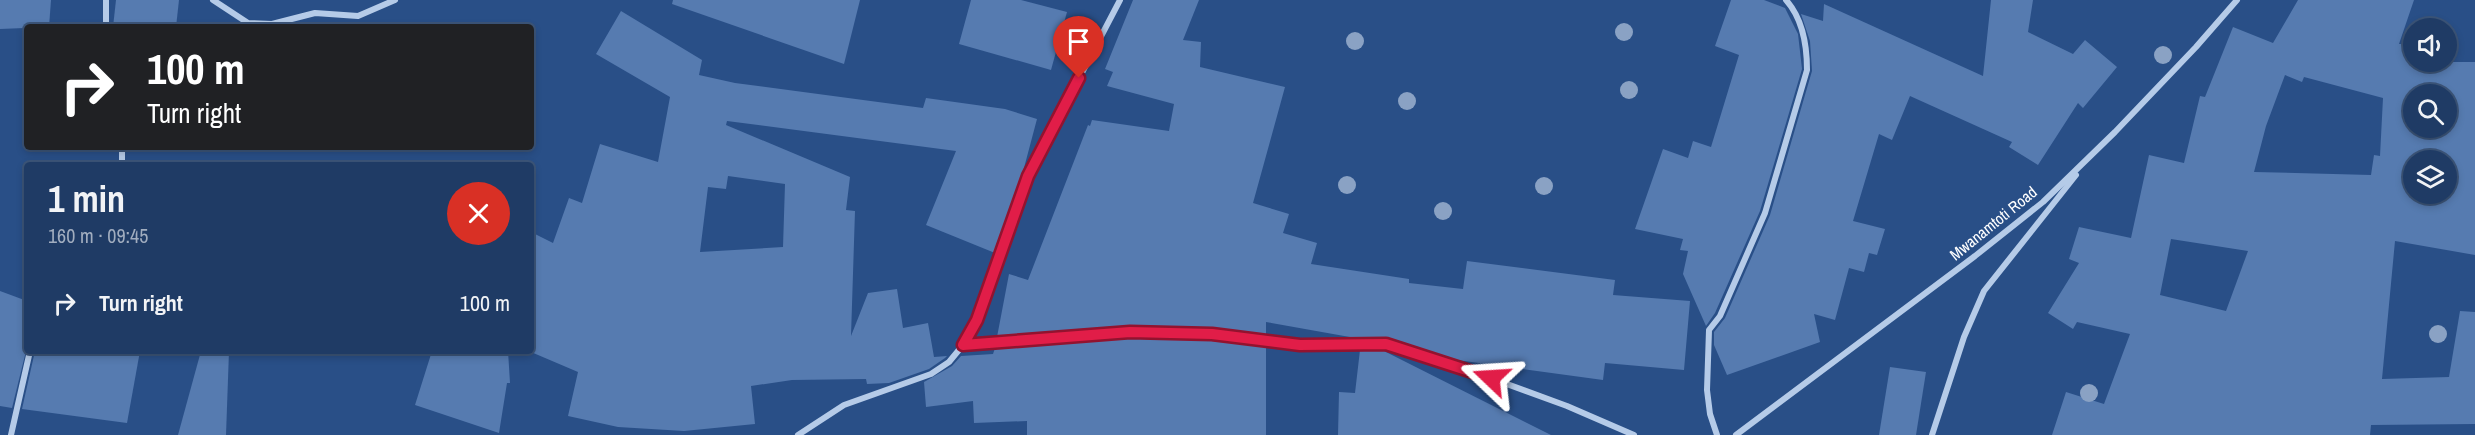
<!DOCTYPE html>
<meta charset="utf-8">
<style>
:root{--surface:#1f3b65;--page:#27426b;--text:#f1f3f6;--muted:#a1adbf;--line:#3c5579}
body{margin:0;font-family:"Archivo Narrow",sans-serif;background:var(--page);color:var(--text);height:100vh;display:flex;flex-direction:column;font-size:22px;white-space:nowrap}
*{box-sizing:border-box;margin:0}
p{font-size:20px;color:var(--muted)}
.icon{flex:none;width:33px;height:33px;fill:none;stroke:currentColor;stroke-width:2;stroke-linecap:round;stroke-linejoin:round}
.map{position:relative;flex:1;overflow:hidden}
.sheet{position:absolute;left:24px;top:162px;width:510px;height:192px;display:flex;flex-direction:column;background:var(--surface);border-radius:6px;box-shadow:0 3px 9px #0003,0 0 0 2px var(--line)}
.sheet>*{flex:none}
.hud{position:absolute;left:24px;top:24px;width:510px;height:126px;border-radius:6px;box-shadow:0 3px 9px #0003,0 0 0 2px var(--line);background:#202124;color:#fff;overflow:hidden}
.controls{position:absolute;left:2403px;top:18px;display:grid;gap:12px}
.controls a{display:grid;place-items:center;width:54px;height:54px;border-radius:50%;background:var(--surface);box-shadow:0 3px 9px #0003,0 0 0 2px var(--line);font-size:30px}
.pin{position:absolute;display:grid;place-items:center;width:51px;height:51px;color:#fff;margin:-62px -26px;border-radius:50% 50% 50% 0;rotate:-45deg;box-shadow:0 0 6px #0007}
.pin .icon{rotate:45deg}
.me{position:absolute;width:66px;margin:-33px;rotate:290deg;stroke-linejoin:round;filter:drop-shadow(0 0 4px #0008)}
.turn{display:flex;align-items:center;gap:21px;height:126px;padding:0 24px;font-size:27px}
.turn .icon{width:78px;height:78px;stroke-width:2.5}
.turn b{display:block;font-size:42px;line-height:51px}
.round{display:grid;place-items:center;flex:none;width:63px;height:63px;border-radius:32px;background:var(--page)}
.summary{display:flex;align-items:center;justify-content:space-between;height:102px;padding:0 24px}
h1{font-size:36px;font-weight:700;line-height:45px}
ul{padding:0;list-style:none}
li{display:flex;align-items:center;gap:18px;height:78px;padding:0 24px}
li div{flex:1}
li b{display:block;font-size:22px}
li em{font-style:normal}
.map>svg:first-child{display:block}
.building{fill:#567bb0;fill-rule:evenodd}
.lines{fill:none;stroke-linecap:round;stroke-linejoin:round}
.minor{stroke:#b5cbe8;stroke-width:6}
.tree{fill:#8aa2c4}
.route-casing{stroke:#92132f;stroke-width:15}
.route{stroke:#e11d48;stroke-width:10}
.labels{text-anchor:middle;dominant-baseline:central;stroke-width:4.5;stroke-linejoin:round;paint-order:stroke}
.street-label{font-size:16px;fill:#fff;stroke:#294f87}
</style>
<div class="map">
<svg width="2475" height="435" viewBox="0 0 2475 435">
<rect width="100%" height="100%" fill="#294f87"/>
<g class="building">
<path d="M0,0H51L49,27L0,29Z"/>
<path d="M116,0H179L176,27H113Z"/>
<path d="M673,0H860L844,64L672,4Z"/>
<path d="M971,0H1021L1067,12L1051,70L959,44Z"/>
<path d="M1133,0H1199L1183,40L1201,42L1200,67L1285,87L1253,203L1289,214L1283,233L1317,243L1311,264L1409,279V283L1463,289L1467,261L1615,280L1613,295L1690,301L1684,370L1605,363L1603,380L1457,360L1387,339H1361L1266,322V335L1212,329L1129,327L997,337L1009,274L1028,280L1088,125L1090,126L1092,120L1169,131L1174,104L1107,86L1113,72L1105,69Z"/>
<path d="M1731,0H1764L1785,8L1798,34L1802,69L1760,211L1715,313L1706,326L1683,274L1688,251L1680,250L1683,239L1635,229L1663,149L1688,158L1693,141L1711,147L1739,55L1715,46Z"/>
<path d="M1991,0H2033L2028,32L2073,54L2085,40L2117,67L2083,108L2078,103L2038,165L2009,147L2012,142L1910,96L1892,140L1879,134L1853,221L1885,229L1877,255L1869,253L1864,272L1849,268L1835,320L1814,314L1820,342L1727,375L1714,345V332L1725,318L1770,215L1812,71L1810,41L1801,14L1823,21L1824,4L1983,76Z"/>
<path d="M2298,0H2414L2399,44H2414V62H2475V255L2395,241L2382,379L2449,377L2460,311L2475,312V424L2371,425L2370,435H2052L2066,392L2104,404L2130,334L2077,322L2073,329L2048,313L2079,263L2069,259L2079,227L2131,238L2149,155L2184,163L2200,96L2205,97L2233,27L2273,43ZM2285,75L2302,82L2304,77L2383,98L2380,156L2374,155L2371,175L2254,172L2266,126ZM2414,94H2446V128H2414ZM2414,160H2446V194H2414ZM2171,239L2248,251L2226,311L2160,295Z"/>
<path d="M621,11L702,60L699,75L735,83L923,108L926,98L1005,109L1037,119L1020,183L995,253L926,225L956,151L727,121L726,125L850,177L846,210L855,211L851,336L868,293L897,289L903,328L928,323L934,357L947,356L945,358L929,369L889,383L867,384L866,379L792,380L751,386L755,424L684,431L618,427L568,416L578,372L531,352V232L553,243L569,198L582,203L600,144L658,162L670,97L596,54ZM728,176L785,184L783,247L700,252L708,187L726,189Z"/>
<path d="M0,291L27,301V347L12,408L0,406Z"/>
<path d="M1129,337L1212,339L1266,346V435H1027V421L974,423L973,401L926,407L924,382L952,366L961,356L993,354L995,348Z"/>
<path d="M1385,349L1395,352L1382,350L1551,435H1338L1339,392L1355,393L1360,350Z"/>
<path d="M35,351H140L127,423L22,409Z"/>
<path d="M201,351H229L226,435H178Z"/>
<path d="M432,351H508L510,383H507L499,433L415,405Z"/>
<path d="M1890,367L1926,372L1916,435H1879Z"/>
</g>
<g class="lines">
<g class="minor">
<path d="M213,0L248,23L272,24L315,13L358,16L395,0"/>
<path d="M106,27V0"/>
<path d="M122,147V165"/>
<path d="M963,345L1129,332L1212,334L1300,345L1386,344L1452,364L1567,406L1634,435"/>
<path d="M11,435L30,351"/>
<path d="M798,435L844,405L931,374L949,362L963,345L977,320L1028,176L1120,0"/>
<path d="M1717,435L1710,414L1707,390L1709,330L1720,316L1765,213L1807,70C1807,45 1803,19 1786,0"/>
<path d="M1736,435L1975,256L2043,202L2115,132L2196,47L2237,0"/>
<path d="M1932,435L1964,337L1984,291L2076,175"/>
</g>
</g>
<g class="tree">
<circle cx="1624" cy="32" r="9"/>
<circle cx="1355" cy="41" r="9"/>
<circle cx="2163" cy="55" r="9"/>
<circle cx="1629" cy="90" r="9"/>
<circle cx="1407" cy="101" r="9"/>
<circle cx="1347" cy="185" r="9"/>
<circle cx="1544" cy="186" r="9"/>
<circle cx="1443" cy="211" r="9"/>
<circle cx="2438" cy="334" r="9"/>
<circle cx="2089" cy="393" r="9"/>
</g>
<g class="lines">
<g class="route-casing">
<path id="route" d="M1079,78L1028,176L977,320L963,345L1130,332L1212,334L1300,345L1386,344L1491,378"/>
</g>
<use href="#route" class="route"/>
</g>
<g class="labels">
<g class="street-label">
<text transform="translate(1993 223) rotate(-39)">Mwanamtoti Road</text>
</g>
</g>
</svg>
<div class="controls">
<a><svg class="icon" aria-label="sound" viewBox="0 0 24 24"><path d="M4 9h4l5-4v14l-5-4H4zM17 9q2 3 0 6"/></svg></a>
<a><svg class="icon" aria-label="search" viewBox="0 0 24 24"><circle cx="10" cy="10" r="6"/><path d="M15 15l6 6"/></svg></a>
<a><svg class="icon" aria-label="layers" viewBox="0 0 24 24"><path d="M12 4l9 5-9 5-9-5zM3 14l9 5 9-5"/></svg></a>
</div>
<div class="pin" style="left:1079px;top:78px;background:#d93025"><svg class="icon" aria-label="arrive" viewBox="0 0 24 24"><path d="M6 21V4h12l-3 4 3 4H6"/></svg></div>
<svg class="me" style="left:1491px;top:378px" viewBox="-20 -20 40 40"><path d="M0-17L14 15 0 8-14 15z" fill="#e11d48" stroke="#fff" stroke-width="4"/></svg>
<div class="hud">
<div class="turn"><svg class="icon" aria-label="right" viewBox="0 0 24 24"><path d="M7 20v-9h11M14 6l5 5-5 5"/></svg><div><b>100 m</b>Turn right</div></div>
</div>
<section class="sheet">
<div class="summary"><div><h1>1 min</h1><p>160 m · 09:45</p></div><a class="round" style="background:#d93025;color:#fff"><svg class="icon" aria-label="close" viewBox="0 0 24 24"><path d="M6 6l12 12M18 6L6 18"/></svg></a></div>
<ul>
<li><svg class="icon" aria-label="right" viewBox="0 0 24 24"><path d="M7 20v-9h11M14 6l5 5-5 5"/></svg><div><b>Turn right</b></div><em>100 m</em></li>
</ul>
</section>
</div>
